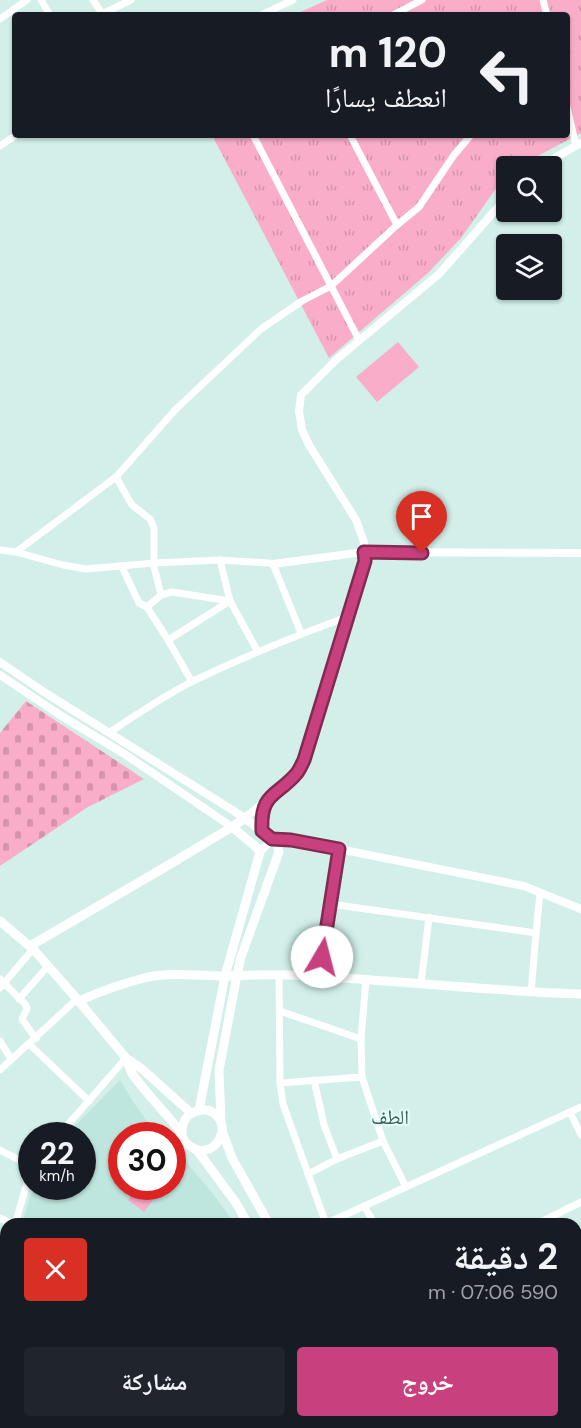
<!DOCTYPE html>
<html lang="ar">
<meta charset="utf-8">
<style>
:root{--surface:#171b24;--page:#20242c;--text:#f1f3f6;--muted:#9ea1a6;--accent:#c8407e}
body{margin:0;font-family:"DM Sans","Noto Naskh Arabic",sans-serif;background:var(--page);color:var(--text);direction:rtl;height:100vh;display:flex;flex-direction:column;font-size:22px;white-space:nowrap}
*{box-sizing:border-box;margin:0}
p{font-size:20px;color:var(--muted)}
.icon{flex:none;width:33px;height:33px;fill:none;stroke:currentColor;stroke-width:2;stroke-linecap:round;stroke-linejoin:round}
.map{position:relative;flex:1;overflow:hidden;direction:ltr}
.details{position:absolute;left:0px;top:1218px;width:582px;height:210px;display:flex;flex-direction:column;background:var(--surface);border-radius:18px 18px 0 0;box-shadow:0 2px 4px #0004;direction:rtl}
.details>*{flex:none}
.hud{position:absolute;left:12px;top:12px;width:558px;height:126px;border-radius:6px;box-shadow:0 2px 4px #0004;direction:rtl;background:#171b24;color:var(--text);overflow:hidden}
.controls{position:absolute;left:496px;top:156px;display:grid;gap:12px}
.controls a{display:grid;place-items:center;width:66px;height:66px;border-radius:6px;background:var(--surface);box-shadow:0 2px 4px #0004;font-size:30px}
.speed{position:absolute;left:18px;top:1122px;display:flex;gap:12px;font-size:30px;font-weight:700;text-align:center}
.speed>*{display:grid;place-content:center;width:78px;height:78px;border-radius:50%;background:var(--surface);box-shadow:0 2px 4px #0004;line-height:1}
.speed small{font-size:15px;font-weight:400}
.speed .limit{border:9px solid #d22;background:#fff;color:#111}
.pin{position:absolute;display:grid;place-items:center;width:51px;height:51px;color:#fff;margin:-62px -26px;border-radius:50% 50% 50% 0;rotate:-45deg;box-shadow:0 0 6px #0007}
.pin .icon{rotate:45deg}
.me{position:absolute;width:66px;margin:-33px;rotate:8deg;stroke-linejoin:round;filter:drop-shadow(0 0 4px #0008)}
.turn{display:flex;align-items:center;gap:21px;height:126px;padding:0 24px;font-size:27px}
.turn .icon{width:78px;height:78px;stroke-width:2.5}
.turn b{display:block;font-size:42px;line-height:51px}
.round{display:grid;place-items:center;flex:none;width:63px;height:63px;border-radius:6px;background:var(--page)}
.overview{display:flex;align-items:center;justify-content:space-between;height:102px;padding:0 24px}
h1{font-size:36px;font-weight:700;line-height:45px}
.action{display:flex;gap:12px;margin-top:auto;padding:12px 24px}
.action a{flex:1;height:69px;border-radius:6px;background:var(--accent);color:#fff;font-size:24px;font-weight:700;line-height:69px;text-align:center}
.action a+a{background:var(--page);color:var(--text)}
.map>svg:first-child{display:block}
.built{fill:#bfe6de}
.grass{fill:url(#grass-tufts)}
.cemetery{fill:url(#cemetery-stones)}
.pitch{fill:#faadc9}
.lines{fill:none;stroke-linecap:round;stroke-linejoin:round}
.minor{stroke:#fff;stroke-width:7}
.tertiary{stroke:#fff;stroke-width:8}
.secondary{stroke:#fff;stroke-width:9}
.primary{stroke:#fff;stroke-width:10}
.route-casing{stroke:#822a52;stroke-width:15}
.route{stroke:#c8407e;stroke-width:10}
.labels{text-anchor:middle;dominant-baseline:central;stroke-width:4.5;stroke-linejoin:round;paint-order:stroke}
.neighbourhood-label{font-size:20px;fill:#415b56;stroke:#dffdf6}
</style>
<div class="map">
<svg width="581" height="1428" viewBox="0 0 581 1428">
<defs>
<pattern id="grass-tufts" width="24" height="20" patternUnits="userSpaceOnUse" patternTransform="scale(1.5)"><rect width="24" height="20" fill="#faadc9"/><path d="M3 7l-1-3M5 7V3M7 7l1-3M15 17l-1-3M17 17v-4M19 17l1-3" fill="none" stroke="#d594ac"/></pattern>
<pattern id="cemetery-stones" width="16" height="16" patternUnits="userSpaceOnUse" patternTransform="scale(1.5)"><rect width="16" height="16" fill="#faadc9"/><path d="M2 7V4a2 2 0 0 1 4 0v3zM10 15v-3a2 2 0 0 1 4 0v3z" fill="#d594ac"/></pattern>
</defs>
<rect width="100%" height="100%" fill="#d2efe9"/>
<path class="built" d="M120,1080L134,1103L156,1134H165L166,1135L122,1136V1186H172L173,1146L213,1194L235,1224H22L30,1196L36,1187L82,1186V1136L66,1135Z"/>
<g class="grass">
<path d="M327,0H581V133L519,166H507V173L461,238L428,273L329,358L212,135H567V15H294Z"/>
<path d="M306,1422H379L382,1428H313Z"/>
</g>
<path class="cemetery" d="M26,701L144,779L88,807L0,866V733Z"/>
<g class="pitch">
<path d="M398,342L419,367L377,402L356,377Z"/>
<path d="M137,1187H163L144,1212L128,1200Z"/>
</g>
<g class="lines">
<g class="minor">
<path d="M41,0L50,15"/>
<path d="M93,0L103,15"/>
<path d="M543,0L547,15"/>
<path d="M102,14L131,0"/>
<path d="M261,15L293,0"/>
<path d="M393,15L422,0"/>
<path d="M0,19L27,0"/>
<path d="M567,107L576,146"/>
<path d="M253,135L359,340"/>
<path d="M350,135L397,225"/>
<path d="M0,146L16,135"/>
<path d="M116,477L132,505L150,519L154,528V563"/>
<path d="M0,550L16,552L63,565L86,569L154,563L220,560L269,563L273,564L301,633"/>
<path d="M16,552L116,477L175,410L261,329L302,301L331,286L397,225L419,207L454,155L471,135"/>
<path d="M220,560L230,601L258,652"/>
<path d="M153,563L161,595"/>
<path d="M122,567L139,603L147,607"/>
<path d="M168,640L230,601"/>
<path d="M192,682L168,640L147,607L161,595L172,592L230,601"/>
<path d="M110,732C137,714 164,696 193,681C243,657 295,636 347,617"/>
<path d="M330,904L536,933"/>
<path d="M279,975L280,1083L283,1104L326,1224"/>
<path d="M321,977C324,934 332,891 339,849"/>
<path d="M0,979L26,1005L27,1009L22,1019L36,1039"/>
<path d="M366,979L361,1039L362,1077L383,1141L406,1187"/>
<path d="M421,984L429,917"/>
<path d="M0,988L33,949"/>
<path d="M531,993L536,933L540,893"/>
<path d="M19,999L48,966"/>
<path d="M280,1011L361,1039"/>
<path d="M0,1041L11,1059"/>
<path d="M29,1044L89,1101"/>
<path d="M0,1070L77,999"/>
<path d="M314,1080L324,1125L337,1159"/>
<path d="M280,1083L362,1077"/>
<path d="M570,1112L581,1135"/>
<path d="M58,1136L126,1058"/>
<path d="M0,1150L31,1166"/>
<path d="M308,1174L337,1159L383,1141"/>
<path d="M364,1206L375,1224"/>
<path d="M0,1218L12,1224"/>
<path d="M15,1224L32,1166"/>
<path d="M325,1224L581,1107"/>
<path d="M537,1224L581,1202"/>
<path d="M0,1269L6,1251"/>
<path d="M576,1289L581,1286"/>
<path d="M80,1422L89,1428"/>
<path d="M175,1422L184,1428"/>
<path d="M61,1428L66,1422"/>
</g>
<g class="tertiary">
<path d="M542,166L556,157L581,143"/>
<path d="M273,564L364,552L581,553"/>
<path d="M0,662L44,692L245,818C266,800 290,784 304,761L347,617L365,561L364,542L356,520L309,445L302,430L299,411L301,395L337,359L439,274L507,197"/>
<path d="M0,675L60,715L126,755L232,827"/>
<path d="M260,852L272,839L291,840L339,849L524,886L581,909"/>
</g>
<g class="secondary">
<path d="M262,831L263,810L267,800"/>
<path d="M0,921L33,949L77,999L126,1058L142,1069L191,1113"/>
<path d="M30,946L172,863L232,827L245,818L277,843L279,852L241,957L237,975L219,1070L221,1122"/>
<path d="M79,1001C101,991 124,983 148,977C173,972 200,976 225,976C247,975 268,974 289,975C387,979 484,991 581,994"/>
<path d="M126,1058C128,1064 130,1071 133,1075C146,1093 161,1108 175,1125C180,1130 182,1139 187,1144C189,1146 192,1147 195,1149C214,1157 232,1130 216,1115C206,1105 187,1111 183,1124C182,1127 182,1130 182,1134"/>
<path d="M199,1110L225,976L260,852L255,846L232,827"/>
<path d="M223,1133L232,1158L269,1224"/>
<path d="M197,1150L236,1203L248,1224"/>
<path d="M0,1390L6,1384"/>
<path d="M0,1409L6,1404"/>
<path d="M387,1422L390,1428"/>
</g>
<g class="primary">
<path d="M0,1289L6,1291"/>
<path d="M0,1302L6,1305"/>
<path d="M258,1422L269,1428"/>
<path d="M284,1422L295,1428"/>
</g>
</g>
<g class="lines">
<g class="route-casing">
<path id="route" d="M322,957L339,849L291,840L272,839L262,831C260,792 277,797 297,773C300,769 302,764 304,760L365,561L364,552L422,553"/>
</g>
<use href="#route" class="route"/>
</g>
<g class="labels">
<g class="neighbourhood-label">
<text x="390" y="1117">الطف</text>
</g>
</g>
</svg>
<div class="controls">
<a><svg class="icon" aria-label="search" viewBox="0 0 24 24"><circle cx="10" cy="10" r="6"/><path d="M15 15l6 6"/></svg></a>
<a><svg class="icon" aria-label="layers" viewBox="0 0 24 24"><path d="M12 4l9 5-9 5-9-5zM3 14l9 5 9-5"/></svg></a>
</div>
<div class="speed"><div>22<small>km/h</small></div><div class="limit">30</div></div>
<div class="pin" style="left:422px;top:553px;background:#d93025"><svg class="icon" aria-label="arrive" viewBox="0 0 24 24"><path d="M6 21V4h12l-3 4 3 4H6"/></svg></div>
<svg class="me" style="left:322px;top:957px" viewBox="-20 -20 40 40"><circle r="19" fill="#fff"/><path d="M0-13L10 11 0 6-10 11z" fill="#c8407e"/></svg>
<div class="hud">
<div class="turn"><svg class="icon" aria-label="left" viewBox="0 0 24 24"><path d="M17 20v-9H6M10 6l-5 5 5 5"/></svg><div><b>120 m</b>انعطف يسارًا</div></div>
</div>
<section class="details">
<div class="overview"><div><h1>2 دقيقة</h1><p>590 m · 07:06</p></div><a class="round" style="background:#d93025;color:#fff"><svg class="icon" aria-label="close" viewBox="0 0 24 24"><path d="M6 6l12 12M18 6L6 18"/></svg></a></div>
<div class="action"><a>خروج</a><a>مشاركة</a></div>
</section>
</div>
